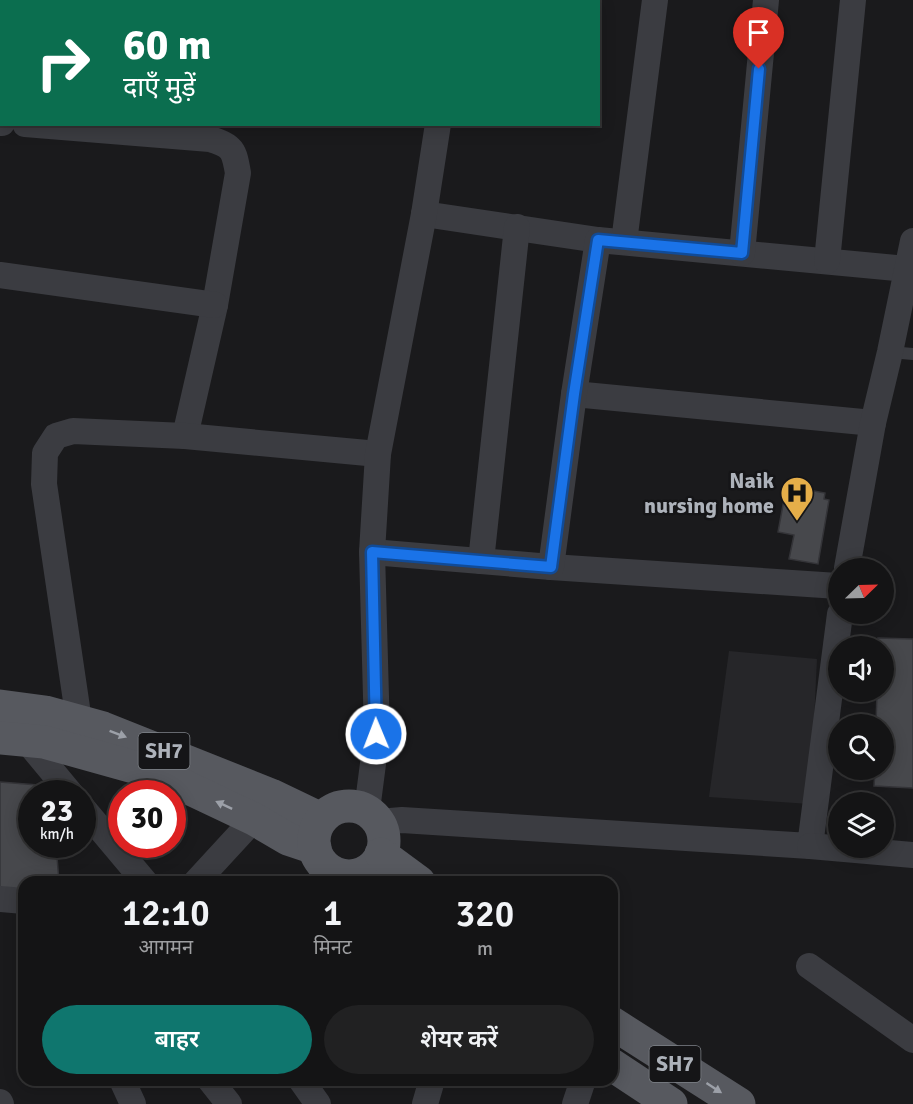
<!DOCTYPE html>
<html lang="hi">
<meta charset="utf-8">
<style>
:root{--surface:#141415;--page:#212122;--text:#f1f3f6;--muted:#9d9ea0;--line:#333334;--accent:#0f766e}
body{margin:0;font-family:Signika,"Noto Sans Devanagari",sans-serif;background:var(--page);color:var(--text);height:100vh;display:flex;flex-direction:column;font-size:22px;white-space:nowrap}
*{box-sizing:border-box;margin:0}
p{font-size:20px;color:var(--muted)}
.icon{flex:none;width:33px;height:33px;fill:none;stroke:currentColor;stroke-width:2;stroke-linecap:round;stroke-linejoin:round}
.map{position:relative;flex:1;overflow:hidden}
.sheet{position:absolute;left:18px;top:876px;width:600px;height:210px;display:flex;flex-direction:column;background:var(--surface);border-radius:18px;box-shadow:0 3px 15px #0003,0 0 0 2px var(--line)}
.sheet>*{flex:none}
.banner{position:absolute;left:0px;top:0px;width:600px;height:126px;box-shadow:0 3px 15px #0003,0 0 0 2px var(--line);background:#0b6e4f;color:#fff;overflow:hidden}
.needle{width:39px;rotate:67deg}
.tools{position:absolute;left:828px;top:558px;display:grid;gap:12px}
.tools a{display:grid;place-items:center;width:66px;height:66px;border-radius:50%;background:var(--surface);box-shadow:0 3px 15px #0003,0 0 0 2px var(--line);font-size:30px}
.speed{position:absolute;left:18px;top:780px;display:flex;gap:12px;font-size:30px;font-weight:700;text-align:center}
.speed>*{display:grid;place-content:center;width:78px;height:78px;border-radius:50%;background:var(--surface);box-shadow:0 3px 15px #0003,0 0 0 2px var(--line);line-height:1}
.speed small{font-size:15px;font-weight:400}
.speed .limit{border:9px solid #d22;background:#fff;color:#111}
.pin{position:absolute;display:grid;place-items:center;width:51px;height:51px;color:#fff;margin:-62px -26px;border-radius:50% 50% 50% 0;rotate:-45deg;box-shadow:0 0 6px #0007}
.pin .icon{rotate:45deg}
.me{position:absolute;width:66px;margin:-33px;rotate:359deg;stroke-linejoin:round;filter:drop-shadow(0 0 4px #0008)}
.turn{display:flex;align-items:center;gap:21px;height:126px;padding:0 24px;font-size:27px}
.turn .icon{width:78px;height:78px;stroke-width:2.5}
.turn b{display:block;font-size:42px;line-height:51px}
.eta{display:flex;justify-content:space-evenly;align-items:center;height:102px;text-align:center}
.eta b{font-size:36px;font-weight:600;line-height:42px}
.action{display:flex;gap:12px;margin-top:auto;padding:12px 24px}
.action a{flex:1;height:69px;border-radius:36px;background:var(--accent);color:#fff;font-size:24px;font-weight:600;line-height:69px;text-align:center}
.action a+a{background:var(--page);color:var(--text)}
.map>svg:first-child{display:block}
.built{fill:#262629}
.building{fill:#47484c;stroke:#343438;stroke-width:1.5}
.lines{fill:none;stroke-linecap:round;stroke-linejoin:round}
.service{stroke:#3b3c41;stroke-width:12}
.minor{stroke:#3b3c41;stroke-width:26}
.primary{stroke:#57595f;stroke-width:33}
.oneway{fill:#9ca0a8}
.route-casing{stroke:#114b97;stroke-width:15}
.route{stroke:#1a73e8;stroke-width:10}
.labels{text-anchor:middle;dominant-baseline:central;stroke-width:5;stroke-linejoin:round;paint-order:stroke}
.shield{fill:#151517;stroke:#7f8389;stroke-width:1.5}
.shield-label{font-size:21px;font-weight:bold;fill:#adb2ba}
.poi-label{font-size:22px;font-weight:bold;fill:#adb2ba;stroke:#151517;text-anchor:end}
</style>
<div class="map">
<svg width="913" height="1104" viewBox="0 0 913 1104">
<rect width="100%" height="100%" fill="#1a1a1c"/>
<path class="built" d="M729,651L817,659L810,804L709,797Z"/>
<g class="building">
<path d="M798,488L825,493L824,499L829,500L818,564L789,559L794,535L778,532L785,494L796,497Z"/>
<path d="M878,638L913,639V788L874,786L875,770H884V724H876L877,692H884V646H878Z"/>
<path d="M0,782L51,786L52,794H32V844H56L59,882H24V898L0,896Z"/>
</g>
<g class="lines">
<path class="service" d="M890,352L913,354"/>
<g class="minor">
<path d="M458,2V0"/>
<path d="M0,123H2"/>
<path d="M25,124L210,139C233,146 234,150 238,173L215,305L185,436"/>
<path d="M424,214L598,240L907,269"/>
<path d="M624,242L655,0"/>
<path d="M742,253L766,0"/>
<path d="M827,261L853,0"/>
<path d="M0,275L215,305"/>
<path d="M574,394L873,423"/>
<path d="M372,552L551,567L838,586"/>
<path d="M481,561L517,227"/>
<path d="M551,567L574,394L598,240"/>
<path d="M847,568L873,423L890,352L913,241"/>
<path d="M79,721L44,484L45,453L56,436L73,431L185,436L378,454"/>
<path d="M27,741L71,794"/>
<path d="M82,807L145,882"/>
<path d="M367,810L377,733L372,552L378,454L424,214L438,124"/>
<path d="M379,822L402,820L810,846L840,614"/>
<path d="M810,846L913,855"/>
<path d="M196,882L254,819L264,805"/>
<path d="M0,899L24,901"/>
<path d="M809,966L913,1040"/>
<path d="M122,1080L133,1104"/>
<path d="M210,1080L229,1104"/>
<path d="M301,1080L318,1104"/>
<path d="M0,1102L1,1104"/>
<path d="M425,1104L432,1080"/>
<path d="M575,1104L583,1080"/>
</g>
<g class="primary">
<path d="M0,706L45,712L103,728L271,795L321,819"/>
<path d="M0,738L44,742L159,774L254,819L288,839L315,848"/>
<circle cx="349" cy="841" r="35"/>
<path d="M381,854L419,882"/>
<path d="M612,1023L739,1104"/>
<path d="M612,1065L671,1104"/>
</g>
</g>
<defs><path id="oneway-solid" d="M-6-.8H1V-3.2L6.5 0L1 3.2V.8H-6Z" transform="scale(1.5)"/></defs>
<g class="oneway">
<use href="#oneway-solid" transform="translate(118 734) rotate(21)"/>
<use href="#oneway-solid" transform="translate(224 805) rotate(-155)"/>
<use href="#oneway-solid" transform="translate(714 1088) rotate(33)"/>
</g>
<g class="lines">
<g class="route-casing">
<path id="route" d="M376,734L372,552L551,567L574,394L598,240L742,253L759,69"/>
</g>
<use href="#route" class="route"/>
</g>
<defs>
<g id="hospital-pin" transform="scale(1.725)"><path d="M0 17L-7.5 6A9.5 9.5 0 1 1 7.5 6Z" fill="#e5ae49" stroke="#151517"/><path d="M-5-5h3v3.5h4V-5h3V5h-3V1.5h-4V5h-3Z" fill="#111"/></g>
</defs>
<g fill-rule="evenodd">
<use href="#hospital-pin" x="797" y="493"/>
</g>
<g class="labels">
<g class="shield">
<rect x="138.5" y="733" width="51" height="36" rx="4.5"/>
<rect x="649.5" y="1046" width="51" height="36" rx="4.5"/>
</g>
<g class="shield-label">
<text x="164" y="751">SH7</text>
<text x="675" y="1064">SH7</text>
</g>
<g class="poi-label">
<text x="774" y="480">Naik<tspan x="774" dy="25">nursing home</tspan></text>
</g>
</g>
</svg>
<div class="tools">
<a><svg class="needle" viewBox="-14 -14 28 28"><path d="M0-13l5 13h-10z" fill="#e53935"/><path d="M0 13l5-13h-10z" fill="#9d9ea0"/></svg></a>
<a><svg class="icon" aria-label="sound" viewBox="0 0 24 24"><path d="M4 9h4l5-4v14l-5-4H4zM17 9q2 3 0 6"/></svg></a>
<a><svg class="icon" aria-label="search" viewBox="0 0 24 24"><circle cx="10" cy="10" r="6"/><path d="M15 15l6 6"/></svg></a>
<a><svg class="icon" aria-label="layers" viewBox="0 0 24 24"><path d="M12 4l9 5-9 5-9-5zM3 14l9 5 9-5"/></svg></a>
</div>
<div class="speed"><div>23<small>km/h</small></div><div class="limit">30</div></div>
<div class="pin" style="left:759px;top:69px;background:#d93025"><svg class="icon" aria-label="arrive" viewBox="0 0 24 24"><path d="M6 21V4h12l-3 4 3 4H6"/></svg></div>
<svg class="me" style="left:376px;top:734px" viewBox="-20 -20 40 40"><circle r="17" fill="#1a73e8" stroke="#fff" stroke-width="3"/><path d="M0-11L8 9 0 5-8 9z" fill="#fff"/></svg>
<div class="banner">
<div class="turn"><svg class="icon" aria-label="right" viewBox="0 0 24 24"><path d="M7 20v-9h11M14 6l5 5-5 5"/></svg><div><b>60 m</b>दाएँ मुड़ें</div></div>
</div>
<section class="sheet">
<div class="eta">
<div><b>12:10</b><p>आगमन</p></div>
<div><b>1</b><p>मिनट</p></div>
<div><b>320</b><p>m</p></div>
</div>
<div class="action"><a>बाहर</a><a>शेयर करें</a></div>
</section>
</div>
